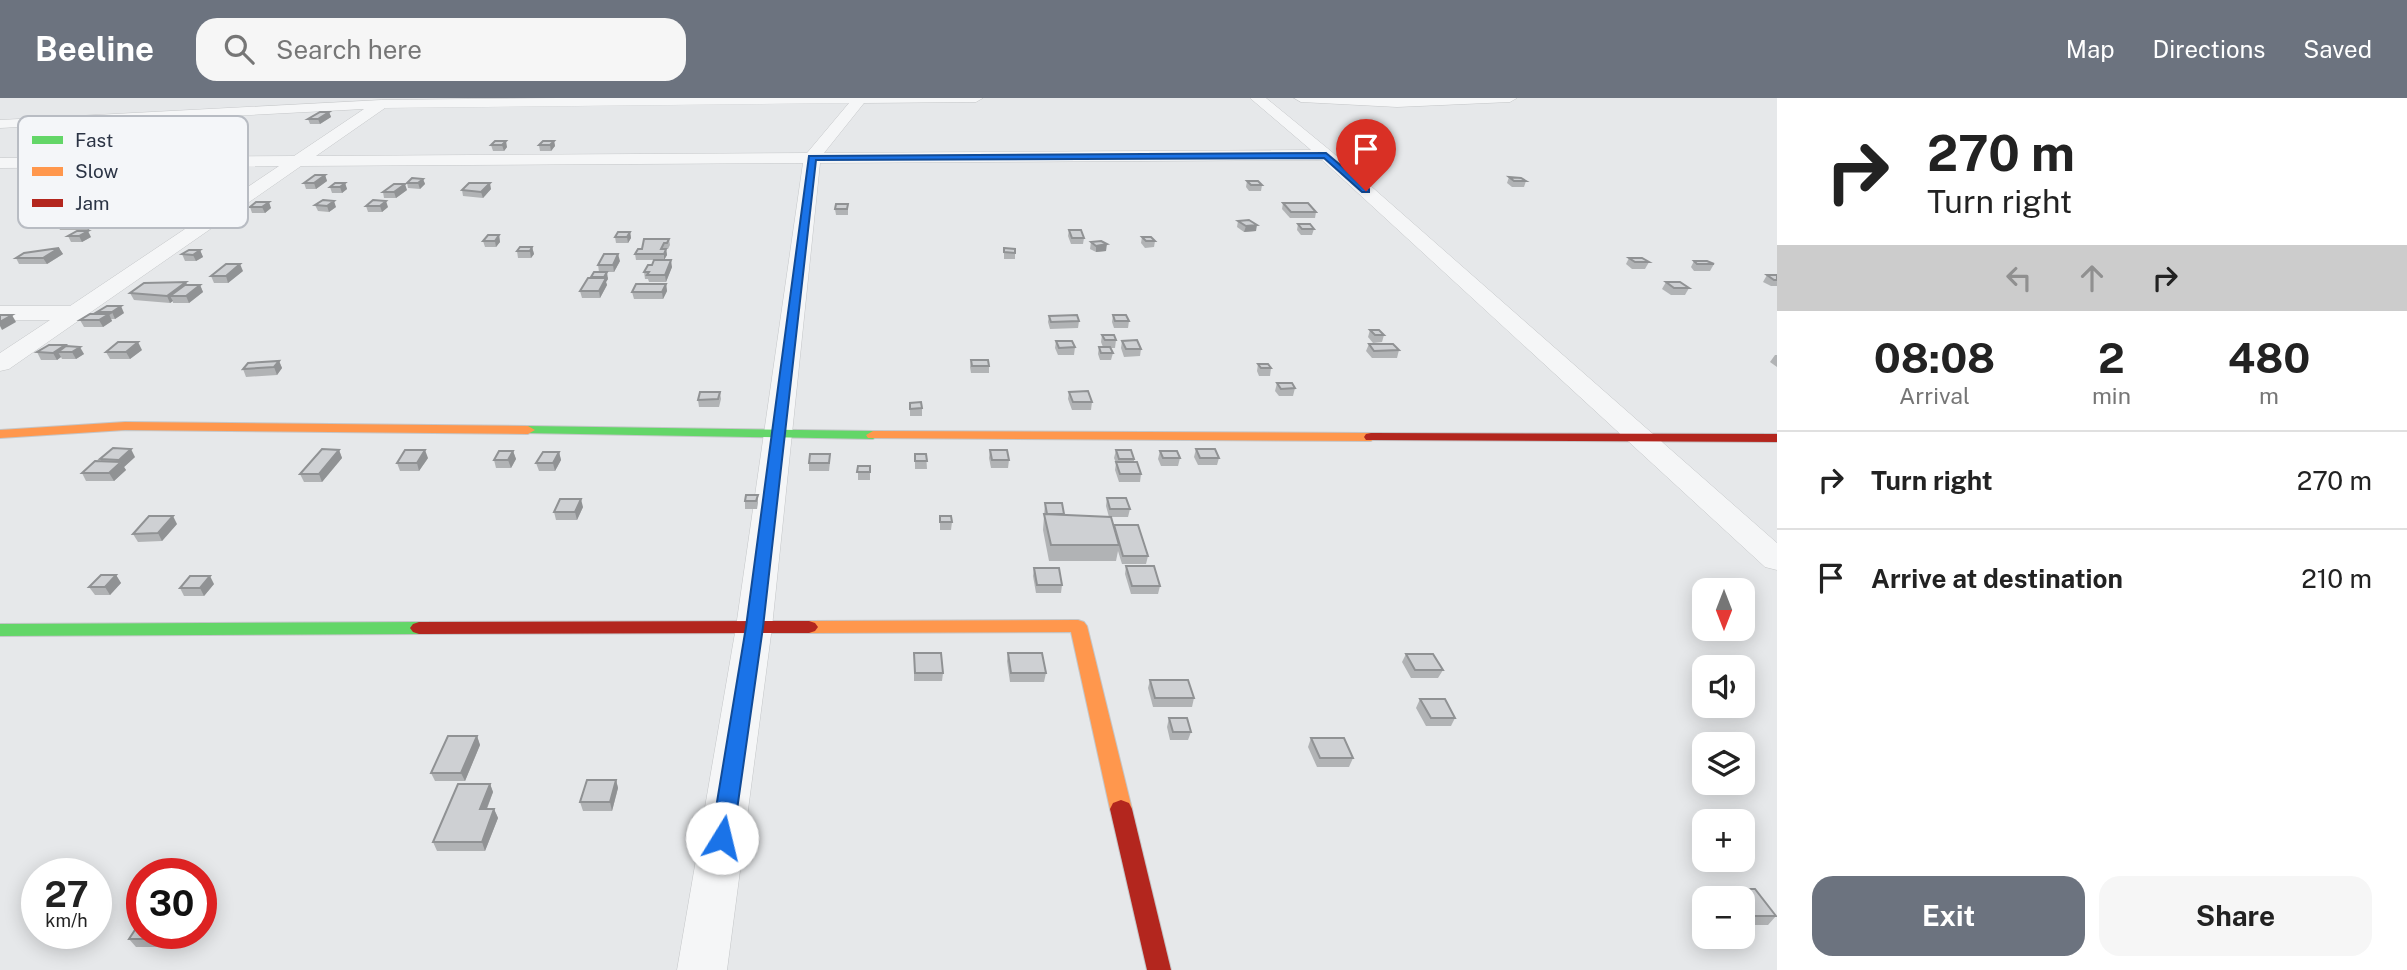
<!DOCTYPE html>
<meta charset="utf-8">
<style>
:root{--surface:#fff;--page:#f6f6f6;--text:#222;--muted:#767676;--line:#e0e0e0;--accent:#6c737f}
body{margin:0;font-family:"Public Sans",sans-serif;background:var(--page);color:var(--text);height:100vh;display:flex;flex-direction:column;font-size:26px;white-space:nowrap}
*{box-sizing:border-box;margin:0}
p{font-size:23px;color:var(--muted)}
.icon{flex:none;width:38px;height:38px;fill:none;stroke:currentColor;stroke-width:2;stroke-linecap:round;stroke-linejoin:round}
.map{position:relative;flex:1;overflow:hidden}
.panel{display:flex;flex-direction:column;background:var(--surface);width:630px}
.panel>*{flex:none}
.banner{background:#fff;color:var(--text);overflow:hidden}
.needle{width:46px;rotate:180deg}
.fabs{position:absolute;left:1692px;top:480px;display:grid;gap:14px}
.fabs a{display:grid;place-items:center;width:63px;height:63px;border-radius:14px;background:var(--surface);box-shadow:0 4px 18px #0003;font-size:35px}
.speed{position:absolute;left:21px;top:760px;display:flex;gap:14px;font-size:35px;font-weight:700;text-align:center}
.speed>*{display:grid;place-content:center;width:91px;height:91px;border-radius:50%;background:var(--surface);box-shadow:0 4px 18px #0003;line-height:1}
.speed small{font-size:18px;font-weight:400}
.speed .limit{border:10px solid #d22;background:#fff;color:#111}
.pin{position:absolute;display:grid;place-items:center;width:60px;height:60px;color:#fff;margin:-72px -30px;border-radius:50% 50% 50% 0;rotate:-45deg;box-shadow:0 0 7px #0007}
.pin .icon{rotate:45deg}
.me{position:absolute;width:77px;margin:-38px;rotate:9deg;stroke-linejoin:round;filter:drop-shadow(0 0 5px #0008)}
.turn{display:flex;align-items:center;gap:24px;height:147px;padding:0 35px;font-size:32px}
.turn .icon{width:91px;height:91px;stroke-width:2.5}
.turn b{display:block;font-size:49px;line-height:60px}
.lanes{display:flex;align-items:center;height:66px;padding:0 35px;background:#0003;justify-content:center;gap:35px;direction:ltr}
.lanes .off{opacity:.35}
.eta{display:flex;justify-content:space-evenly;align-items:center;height:119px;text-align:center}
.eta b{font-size:42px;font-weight:700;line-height:49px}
.primary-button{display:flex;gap:14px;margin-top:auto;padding:14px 35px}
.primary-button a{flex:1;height:80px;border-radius:21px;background:var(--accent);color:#fff;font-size:28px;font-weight:700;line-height:80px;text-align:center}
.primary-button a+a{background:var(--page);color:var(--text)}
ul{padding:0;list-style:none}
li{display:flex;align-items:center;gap:21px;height:98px;padding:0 35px;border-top:2px solid var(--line)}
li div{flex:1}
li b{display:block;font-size:26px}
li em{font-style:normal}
header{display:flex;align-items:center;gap:42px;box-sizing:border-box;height:98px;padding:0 35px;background:var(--accent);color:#fff}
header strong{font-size:33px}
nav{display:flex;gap:38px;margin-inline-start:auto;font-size:24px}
.search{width:490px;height:63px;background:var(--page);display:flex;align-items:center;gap:18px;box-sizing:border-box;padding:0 24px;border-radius:21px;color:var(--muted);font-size:26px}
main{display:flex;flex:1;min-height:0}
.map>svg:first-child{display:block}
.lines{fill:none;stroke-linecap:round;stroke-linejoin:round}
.street-casing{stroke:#c4c6c8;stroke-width:1}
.fast-casing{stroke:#c4c6c8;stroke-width:2}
.slow-casing{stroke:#c4c6c8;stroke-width:2}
.jam-casing{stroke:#c4c6c8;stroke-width:2}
.street{fill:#f5f6f7;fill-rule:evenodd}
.fast{fill:#63d668;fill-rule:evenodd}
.slow{fill:#ff974d;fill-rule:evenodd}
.jam{fill:#b3261e;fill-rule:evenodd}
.wall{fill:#b1b3b5}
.shaded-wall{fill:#909294}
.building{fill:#ced0d3;stroke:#909294;stroke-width:2}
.route{fill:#1a73e8;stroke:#114b97;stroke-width:2}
.key{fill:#f4f6f9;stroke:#b8bcc3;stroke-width:2}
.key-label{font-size:19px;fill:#2b3445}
</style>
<header>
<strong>Beeline</strong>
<div class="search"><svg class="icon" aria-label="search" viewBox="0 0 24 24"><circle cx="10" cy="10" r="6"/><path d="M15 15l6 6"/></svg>Search here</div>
<nav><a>Map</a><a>Directions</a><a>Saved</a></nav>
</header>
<main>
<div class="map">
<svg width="1777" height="872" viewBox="0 0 1777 872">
<rect width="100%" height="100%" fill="#e6e8ea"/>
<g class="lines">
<g class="street-casing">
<g id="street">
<path d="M559,0H983L976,4L864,5L824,55L1311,52L1250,0H1266L1332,54L1777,445V472L1765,469L1322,62L820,65L772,529L727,872H677L736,529L803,65L301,68L9,271L0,273V255L50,222H0V208H70L279,68L0,70V60L294,58L364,11L0,30V22L381,2ZM849,5L807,55L316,58L385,10Z"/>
<path d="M1294,0H1517L1510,4L1397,9L1301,4Z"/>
</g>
</g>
<g class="fast-casing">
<g id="fast">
<path d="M528,328L873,333L880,337L873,341L523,335L521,332Z"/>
<path d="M419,524L425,526L428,530L425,534L419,536L0,538V526Z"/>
</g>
</g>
<g class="slow-casing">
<g id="slow">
<path d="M125,324L528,328L535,332L528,336L125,332L0,340V332Z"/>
<path d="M873,333L1371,335L1378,339L1371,343L868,340L866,337Z"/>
<path d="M1078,522L1084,524L1087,528L1132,711L1129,717L1121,720L1113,717L1110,711L1071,534L809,535L803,533L800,529L803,525L809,523Z"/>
</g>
</g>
<g class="jam-casing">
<g id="jam">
<path d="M1371,335L1777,336V344L1366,342L1364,339L1366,336Z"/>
<path d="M809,523L815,525L818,529L815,533L809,535L419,536L413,534L410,530L413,526L419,524Z"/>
<path d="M1121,702L1129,705L1132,711L1171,872H1147L1110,711L1113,705Z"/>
</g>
</g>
<use href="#street" class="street"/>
<use href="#fast" class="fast"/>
<use href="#slow" class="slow"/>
<use href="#jam" class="jam"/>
</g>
<g class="wall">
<path d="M329,14L331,19L320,26H310L308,21Z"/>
<path d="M248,36L236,43H205L203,38Z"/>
<path d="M495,43L507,49L504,53H493L491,47Z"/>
<path d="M554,43L555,48L551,53H540L539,47Z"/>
<path d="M325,77L327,83L316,91H306L304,85Z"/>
<path d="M1509,79L1526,83L1524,89H1512L1507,85Z"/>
<path d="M423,81L425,86L420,91L408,90L407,85Z"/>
<path d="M1247,83L1262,87L1261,93H1249L1246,89Z"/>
<path d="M345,85L347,91L342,95H332L330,89Z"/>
<path d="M491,91L483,100L463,98L462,92Z"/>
<path d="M407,92L396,100H384L383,94Z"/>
<path d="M256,104L271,110L265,115H252L250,109Z"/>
<path d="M1283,105L1316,114L1315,120H1290L1282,111Z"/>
<path d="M848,106V117H836L835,111Z"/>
<path d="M315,107L336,109L329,114L318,113Z"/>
<path d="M366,108L388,109L382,114H368Z"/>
<path d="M105,122L88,132H60L57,126Z"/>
<path d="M1238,123L1256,133L1244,134L1237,129Z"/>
<path d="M1298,126L1314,131L1312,137H1301L1297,132Z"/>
<path d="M1069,132L1084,140L1083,146H1071L1068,138Z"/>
<path d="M630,134L631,140L628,145H616L615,139Z"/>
<path d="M499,137L500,144L496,149H485L483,143Z"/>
<path d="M68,138L91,139L82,144H71Z"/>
<path d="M1142,139L1155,143L1154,149L1145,150L1141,145Z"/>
<path d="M669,141L670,147L668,151H666L667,157L664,162H636L635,156L642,151Z"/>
<path d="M1091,144L1106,153L1096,154L1090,151Z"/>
<path d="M532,149L534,156L531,160H518L517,153Z"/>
<path d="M59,150L63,156L47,166H19L16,160Z"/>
<path d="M1004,150L1015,155V161H1004Z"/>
<path d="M200,152L203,159L196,163H185L182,156Z"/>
<path d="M1629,160L1649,164L1645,171H1632L1626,166Z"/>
<path d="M620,163L614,174H599L598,167Z"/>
<path d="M1694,163L1714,166L1710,173H1694L1691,169Z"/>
<path d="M652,167L672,169L666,184H649L648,181H645L644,174Z"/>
<path d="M243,173L228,185H214L211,178Z"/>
<path d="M594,174L608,181L606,184L607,187L600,200H582L580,193L591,180Z"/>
<path d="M1767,177H1777V188H1771L1763,184Z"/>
<path d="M1666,184L1689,190L1685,197H1671L1662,191Z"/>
<path d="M666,186L667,193L663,201H634L632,194Z"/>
<path d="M187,187H200L203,194L189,205H173V203L170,205L134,202L130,195Z"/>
<path d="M97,214L124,215L115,221H111L112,223L103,229H84L80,222L98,216Z"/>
<path d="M1113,217L1129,223L1128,230H1114L1112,224Z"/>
<path d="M1049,218L1079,223L1078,230L1050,231L1048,224Z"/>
<path d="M1370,232L1384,237L1382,244L1373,245L1368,239Z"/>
<path d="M1102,237L1116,242L1115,250H1110L1113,255L1111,262H1100L1098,256L1099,249H1103L1101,244Z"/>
<path d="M1056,243L1075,249L1074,257H1058L1055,250Z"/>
<path d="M1122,243L1141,251L1140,258L1124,259L1121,250Z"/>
<path d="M1369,246L1399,252L1397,260H1372L1366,253Z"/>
<path d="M66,248L84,256L76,261H62L61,259L57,262H41L37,254Z"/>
<path d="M142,252L130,261H110L106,254Z"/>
<path d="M1775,257H1777V269L1770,264Z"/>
<path d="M971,262L989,268V275H971L970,269Z"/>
<path d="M279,263L282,270L277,277L246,279L243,271Z"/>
<path d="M1258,266L1271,270L1270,278H1259L1257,273Z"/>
<path d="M1277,285L1295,290L1293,298H1279L1275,293Z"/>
<path d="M720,294L721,301L719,309H699L698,302Z"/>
<path d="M1069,294L1092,304L1091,312H1072L1068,301Z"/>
<path d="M910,305L922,310V318H910Z"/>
<path d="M1196,351L1219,360L1217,367H1198L1194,359Z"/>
<path d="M339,352L342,360L322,384H304L300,376Z"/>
<path d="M990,352L1009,362L1008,370H991L989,360Z"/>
<path d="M1116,352L1134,361V364L1141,376L1140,384H1119L1115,372L1116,365L1114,360Z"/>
<path d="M513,353L516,361L511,370H496L494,362Z"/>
<path d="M1160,353L1180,360L1178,368H1161L1158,361Z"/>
<path d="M559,354L561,362L555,373H539L536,365Z"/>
<path d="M915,356H926L927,371H915Z"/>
<path d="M135,359L124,369L126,372L114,383H86L82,375L102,364L100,361Z"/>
<path d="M428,360L419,373H400L397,365Z"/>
<path d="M830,364L829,373H809V365Z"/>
<rect x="858" y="368" width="12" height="14"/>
<path d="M758,397V405L757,411H745V403Z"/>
<path d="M1107,400L1130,411L1128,419H1109L1106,408Z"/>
<path d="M1045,405L1064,416V417L1114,428L1148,458L1146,466H1122L1118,453L1116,463H1049L1043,432Z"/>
<path d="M583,409L577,422H556L554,414Z"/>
<path d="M940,418L952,424L951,432H940Z"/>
<path d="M177,426L162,443L138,444L133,436Z"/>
<path d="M1126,468L1160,488L1158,496H1131L1125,476Z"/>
<path d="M1034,470L1062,487L1061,495H1036L1033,478Z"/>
<path d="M116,477L121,485L110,497H95L89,489Z"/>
<path d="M214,486L204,498H184L180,490Z"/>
<path d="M914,555L943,575L942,583H914Z"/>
<path d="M1008,555L1046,575L1044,584H1010L1007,563Z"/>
<path d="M1406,556L1443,572L1438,580H1411L1402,564Z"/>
<path d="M1150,582L1194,600L1192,609H1153L1148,590Z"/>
<path d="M1420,601L1455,620L1451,628H1426L1416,610Z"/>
<path d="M1169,620L1191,634L1188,642H1170L1167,629Z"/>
<path d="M477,638L480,647L465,683H435L431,675Z"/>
<path d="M1311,640L1353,660L1349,669H1317L1308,649Z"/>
<path d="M616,682L618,690L612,713H583L580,704Z"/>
<path d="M490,686L493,694L487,711H494L498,720L485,753H437L433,744Z"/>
<path d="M1719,791H1755L1776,818L1768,827H1743V800H1711Z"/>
<path d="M178,835L169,849H136L129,841Z"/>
</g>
<g class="shaded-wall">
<path d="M329,14L331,19L320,26L318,21Z"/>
<path d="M246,31L248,36L236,43L234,38Z"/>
<path d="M506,43L507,49L504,53L502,47Z"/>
<path d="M554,43L555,48L551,53L550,47Z"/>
<path d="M325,77L327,83L316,91L314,85Z"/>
<path d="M423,81L425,86L420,91L418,85Z"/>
<path d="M345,85L347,91L342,95L340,89Z"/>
<path d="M490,85L491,91L483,100L481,94Z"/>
<path d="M405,86L407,92L396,100L394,94Z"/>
<path d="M334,103L336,109L329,114L327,108Z"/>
<path d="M386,103L388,109L382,114L380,108Z"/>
<path d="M269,104L271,110L265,115L262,109Z"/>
<path d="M102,116L105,122L88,132L85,126Z"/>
<path d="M1257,127L1256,133L1244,134L1246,128Z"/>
<path d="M88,133L91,139L82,144L79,138Z"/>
<path d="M630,134L631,140L628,145L627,139Z"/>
<path d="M499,137L500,144L496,149L495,143Z"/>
<path d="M1107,146L1106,153L1096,154V148Z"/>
<path d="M532,149L534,156L531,160L530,153Z"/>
<path d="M59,150L63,156L47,166L43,160Z"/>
<path d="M666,151L667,157L664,162V156Z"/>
<path d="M200,152L203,159L196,163L193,157Z"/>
<path d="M618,156L620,163L614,174L613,167Z"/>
<path d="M671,162L672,169L666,184L665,177Z"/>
<path d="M240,166L243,173L228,185L226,178Z"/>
<path d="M607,174L608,181L606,184L607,187L600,200L599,193L605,182L604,179Z"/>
<path d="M186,184L189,191L170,198L173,203L170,205L167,198Z"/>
<path d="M666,186L667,193L663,201L662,194Z"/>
<path d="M200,187L203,194L189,205L186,198Z"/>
<path d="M121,208L124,215L115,221L112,214Z"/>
<path d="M109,216L112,223L103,229L99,222Z"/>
<path d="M12,217L16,224L2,232L0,228V224Z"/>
<path d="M138,244L142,252L130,261L126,254Z"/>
<path d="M65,247L69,254H58L61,259L57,262L53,255Z"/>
<path d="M80,249L84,256L76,261L72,254Z"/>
<path d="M279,263L282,270L277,277L274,269Z"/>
<path d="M131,351L135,359L124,369L126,372L114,383L109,375L121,365L119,362Z"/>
<path d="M339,352L342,360L322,384L319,376Z"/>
<path d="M425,352L428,360L419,373L417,365Z"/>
<path d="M513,353L516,361L511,370L508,362Z"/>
<path d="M559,354L561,362L555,373L553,365Z"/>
<path d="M581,401L583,409L577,422L575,414Z"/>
<path d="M173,418L177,426L162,443L158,435Z"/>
<path d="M116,477L121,485L110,497L105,489Z"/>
<path d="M210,478L214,486L204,498L200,490Z"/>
<path d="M477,638L480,647L465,683L461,675Z"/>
<path d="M616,682L618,690L612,713L610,704Z"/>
<path d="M490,686L493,694L483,720L480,711Z"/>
<path d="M494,711L498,720L485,753L482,744Z"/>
<path d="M166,835H178L169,849L162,841Z"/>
</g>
<g class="building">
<path d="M320,14H329L318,21H308Z"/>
<path d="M495,43H506L502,47H491Z"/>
<path d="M543,43H554L550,47H539Z"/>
<path d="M315,77H325L314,85H304Z"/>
<path d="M1509,79L1521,80L1526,83H1514Z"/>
<path d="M412,80L423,81L418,85H407Z"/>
<path d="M1247,83H1258L1262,87H1251Z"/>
<path d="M335,85H345L340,89H330Z"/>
<path d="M469,85H490L481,94L462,92Z"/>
<path d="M394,86H405L394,94H383Z"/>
<path d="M323,102L334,103L327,108L315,107Z"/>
<path d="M373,102L386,103L380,108H366Z"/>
<path d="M256,104H269L262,109H250Z"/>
<path d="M1283,105H1308L1316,114H1291Z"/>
<path d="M836,106H848L847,111H835Z"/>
<path d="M1249,122L1257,127L1246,128L1238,123Z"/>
<path d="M1298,126H1310L1314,131H1302Z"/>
<path d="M1069,132H1081L1084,140H1072Z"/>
<path d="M77,133H88L79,138H68Z"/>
<path d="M618,134H630L627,139H615Z"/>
<path d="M488,137H499L495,143H483Z"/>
<path d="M1142,139H1151L1155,143H1146Z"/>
<path d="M644,141H669L667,145H664L661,151H666L664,156H635L638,151H642Z"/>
<path d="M1101,143L1107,146L1096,148L1091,144Z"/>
<path d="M520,149H532L530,153H517Z"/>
<path d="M59,150L43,160H16L24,155Z"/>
<path d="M1004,150L1015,151V155L1004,154Z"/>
<path d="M189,152H200L193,157L182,156Z"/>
<path d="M604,156H618L613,167H598Z"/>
<path d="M1629,160H1642L1649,164H1635Z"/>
<path d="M654,162H671L665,177H647L649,174H644L648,167H652Z"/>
<path d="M1694,163H1707L1714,166H1697Z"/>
<path d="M226,166H240L226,178H211Z"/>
<path d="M594,174H607L604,179H591Z"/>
<path d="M1767,177H1777V182H1774Z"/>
<path d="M588,180H606L599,193H580Z"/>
<path d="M186,184L167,198L130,195L144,185Z"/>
<path d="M1666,184H1680L1689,190H1674Z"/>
<path d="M636,186H666L662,194H632Z"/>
<path d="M185,187H200L186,198H170Z"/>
<path d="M107,208H121L112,214H97Z"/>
<path d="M90,216H109L99,222H80Z"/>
<path d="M0,217H12L0,224Z"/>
<path d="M1077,217L1079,223L1051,224L1049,218Z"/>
<path d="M1113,217H1126L1129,223H1115Z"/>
<path d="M1370,232H1379L1384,237H1375Z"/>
<path d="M1102,237H1114L1116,242H1105Z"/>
<path d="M1137,242L1141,251H1126L1122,243Z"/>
<path d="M1056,243H1072L1075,249L1059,250Z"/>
<path d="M118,244H138L126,254H106Z"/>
<path d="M1369,246H1393L1399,252L1374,253Z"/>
<path d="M49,247H65L53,255L37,254Z"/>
<path d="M66,248L80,249L72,254H58Z"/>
<path d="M1099,249H1110L1113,255H1101Z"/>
<path d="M971,262H988L989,268H972Z"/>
<path d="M279,263L274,269L243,271L248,265Z"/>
<path d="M1258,266H1268L1271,270H1261Z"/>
<path d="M1277,285H1292L1295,290L1281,291Z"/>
<path d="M1088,293L1092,304H1073L1069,294Z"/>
<path d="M700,294H720L718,301L698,302Z"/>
<path d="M921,304L922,310L910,311V305Z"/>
<path d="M113,350L131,351L119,362L100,361Z"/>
<path d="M322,351L339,352L319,376H300Z"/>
<path d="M1196,351H1215L1219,360H1200Z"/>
<path d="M405,352H425L417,365H397Z"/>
<path d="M990,352H1007L1009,362H992Z"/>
<path d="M1116,352H1131L1134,361H1119Z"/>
<path d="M499,353H513L508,362H494Z"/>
<path d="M1160,353H1177L1180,360H1163Z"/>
<path d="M543,354H559L553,365H536Z"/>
<path d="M810,356H830L829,365H809Z"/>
<path d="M915,356H926L927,363H915Z"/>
<path d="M95,363L121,364L109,375H82Z"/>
<path d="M1116,364H1137L1141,376H1120Z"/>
<path d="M858,368H870V374H857Z"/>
<path d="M746,397H758L756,403H745Z"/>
<path d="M1107,400H1126L1130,411H1110Z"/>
<path d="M560,401H581L575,414H554Z"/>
<path d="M1045,405H1062L1064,416H1047Z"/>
<path d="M1044,416L1111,419L1119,447H1051Z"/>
<path d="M149,418H173L158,435L133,436Z"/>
<path d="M940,418H951L952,424H940Z"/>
<path d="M1114,427H1138L1148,458H1123Z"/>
<path d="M1126,468H1154L1160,488H1132Z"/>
<path d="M1034,470H1059L1062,487H1037Z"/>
<path d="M101,477H116L105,489H89Z"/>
<path d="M190,478H210L200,490H180Z"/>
<path d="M914,555H941L943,575H915Z"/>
<path d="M1008,555H1042L1046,575H1011Z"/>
<path d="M1406,556H1433L1443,572H1415Z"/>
<path d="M1150,582H1188L1194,600H1155Z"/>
<path d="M1420,601H1445L1455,620H1431Z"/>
<path d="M1169,620H1187L1191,634H1173Z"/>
<path d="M448,638H477L461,675H431Z"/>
<path d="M1311,640H1344L1353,660H1320Z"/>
<path d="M587,682H616L610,704H580Z"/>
<path d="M458,686H490L480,711H494L482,744H433Z"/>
<path d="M1719,791H1755L1776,818H1743V800H1725Z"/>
<path d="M142,821V835H166L162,841H129Z"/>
</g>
<path class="route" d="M1326,55L1369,91V94H1362L1324,60L816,62L763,529L733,740L730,747L722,750L714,747L711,740L746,529L809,58Z"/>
<rect x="18" y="18" width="230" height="112" rx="10" class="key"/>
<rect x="32" y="38" width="31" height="8" fill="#63d668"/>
<rect x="32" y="69" width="31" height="9" fill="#ff974d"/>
<rect x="32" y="101" width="31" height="8" fill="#b3261e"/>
<g class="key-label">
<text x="75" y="49">Fast</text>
<text x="75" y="80">Slow</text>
<text x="75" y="112">Jam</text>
</g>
</svg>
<div class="fabs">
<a><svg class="needle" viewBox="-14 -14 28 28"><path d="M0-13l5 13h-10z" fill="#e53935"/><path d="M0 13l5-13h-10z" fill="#767676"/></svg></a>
<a><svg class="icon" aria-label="sound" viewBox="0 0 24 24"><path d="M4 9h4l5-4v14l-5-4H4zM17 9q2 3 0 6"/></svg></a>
<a><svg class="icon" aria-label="layers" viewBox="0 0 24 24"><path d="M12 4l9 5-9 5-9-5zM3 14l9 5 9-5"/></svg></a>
<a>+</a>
<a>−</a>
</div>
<div class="speed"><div>27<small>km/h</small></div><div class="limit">30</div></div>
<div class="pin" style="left:1366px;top:93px;background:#d93025"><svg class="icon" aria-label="arrive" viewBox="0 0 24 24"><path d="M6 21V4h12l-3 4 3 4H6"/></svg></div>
<svg class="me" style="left:722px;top:740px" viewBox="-20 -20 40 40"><circle r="19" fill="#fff"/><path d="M0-13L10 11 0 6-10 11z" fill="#1a73e8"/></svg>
</div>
<section class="panel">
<div class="banner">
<div class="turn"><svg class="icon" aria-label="right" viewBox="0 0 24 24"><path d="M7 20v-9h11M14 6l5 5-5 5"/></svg><div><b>270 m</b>Turn right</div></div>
<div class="lanes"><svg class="icon off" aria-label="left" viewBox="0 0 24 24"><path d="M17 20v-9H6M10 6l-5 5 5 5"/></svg><svg class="icon off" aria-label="ahead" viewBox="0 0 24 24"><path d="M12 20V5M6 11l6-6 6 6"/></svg><svg class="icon" aria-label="right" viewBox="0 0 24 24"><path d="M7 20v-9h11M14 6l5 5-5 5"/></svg></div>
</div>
<div class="eta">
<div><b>08:08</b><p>Arrival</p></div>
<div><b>2</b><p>min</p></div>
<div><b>480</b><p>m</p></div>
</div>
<ul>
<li><svg class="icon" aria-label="right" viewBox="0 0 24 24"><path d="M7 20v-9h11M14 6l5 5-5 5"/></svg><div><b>Turn right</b></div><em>270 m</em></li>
<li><svg class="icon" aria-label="arrive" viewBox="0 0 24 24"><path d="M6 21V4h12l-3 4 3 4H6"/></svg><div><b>Arrive at destination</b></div><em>210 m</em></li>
</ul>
<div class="primary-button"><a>Exit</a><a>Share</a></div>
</section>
</main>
